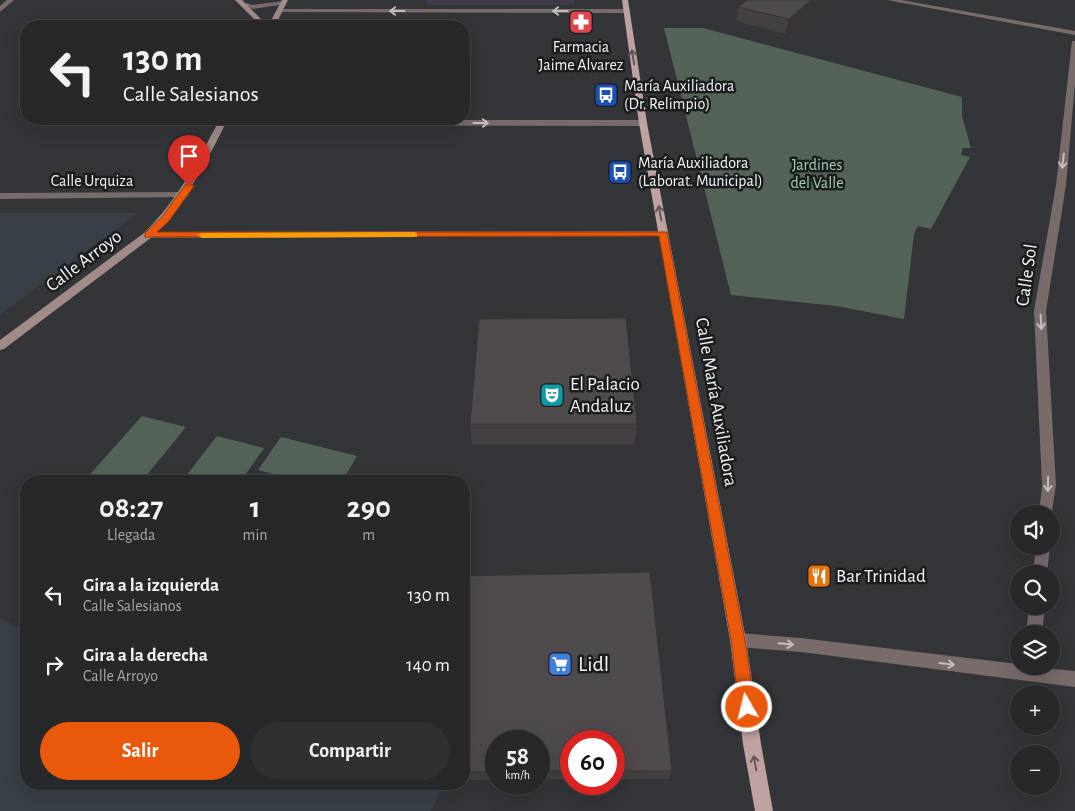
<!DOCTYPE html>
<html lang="es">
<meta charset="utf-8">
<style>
:root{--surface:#26282a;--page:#2e3032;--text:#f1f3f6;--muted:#a4a6a8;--line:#424447;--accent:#ea580c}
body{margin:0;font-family:"Alegreya Sans",sans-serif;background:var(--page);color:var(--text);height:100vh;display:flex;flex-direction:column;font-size:19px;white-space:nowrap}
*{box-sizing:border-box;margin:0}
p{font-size:16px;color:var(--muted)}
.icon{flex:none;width:28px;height:28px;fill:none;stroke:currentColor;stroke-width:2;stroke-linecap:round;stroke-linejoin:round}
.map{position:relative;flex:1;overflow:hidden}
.side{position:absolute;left:20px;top:475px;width:450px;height:315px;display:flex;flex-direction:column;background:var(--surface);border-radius:20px;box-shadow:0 5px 20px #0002,0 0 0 1px var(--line)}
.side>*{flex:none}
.guide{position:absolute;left:20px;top:20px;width:450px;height:105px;border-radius:20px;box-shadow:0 5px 20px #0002,0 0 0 1px var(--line);background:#26282a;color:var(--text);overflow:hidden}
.controls{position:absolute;left:1010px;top:505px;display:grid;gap:10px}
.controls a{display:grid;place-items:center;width:50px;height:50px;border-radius:50%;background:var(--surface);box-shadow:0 5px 20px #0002,0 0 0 1px var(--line);font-size:25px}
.speed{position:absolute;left:485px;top:730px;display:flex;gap:10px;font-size:25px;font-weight:700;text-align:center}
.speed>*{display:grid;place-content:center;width:65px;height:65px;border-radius:50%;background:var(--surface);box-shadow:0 5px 20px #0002,0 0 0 1px var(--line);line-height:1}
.speed small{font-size:12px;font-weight:400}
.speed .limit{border:8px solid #d22;background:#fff;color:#111}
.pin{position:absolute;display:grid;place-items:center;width:42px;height:42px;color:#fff;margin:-51px -21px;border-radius:50% 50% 50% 0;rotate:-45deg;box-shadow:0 0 5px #0007}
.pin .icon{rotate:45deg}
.me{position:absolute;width:55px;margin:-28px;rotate:352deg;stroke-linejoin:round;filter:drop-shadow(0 0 4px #0008)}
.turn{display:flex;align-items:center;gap:18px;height:105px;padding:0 20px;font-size:22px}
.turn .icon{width:65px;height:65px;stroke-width:2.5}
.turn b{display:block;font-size:35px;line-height:42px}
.eta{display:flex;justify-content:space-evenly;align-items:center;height:85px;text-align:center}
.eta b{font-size:30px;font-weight:700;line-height:35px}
.cta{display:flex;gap:10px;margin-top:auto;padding:10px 20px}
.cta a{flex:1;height:58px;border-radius:30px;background:var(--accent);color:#fff;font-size:20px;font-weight:700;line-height:58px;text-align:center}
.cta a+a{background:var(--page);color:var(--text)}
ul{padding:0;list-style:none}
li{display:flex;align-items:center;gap:15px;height:70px;padding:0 20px}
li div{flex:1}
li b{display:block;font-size:19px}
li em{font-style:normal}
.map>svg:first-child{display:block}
.built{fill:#393f47}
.medical{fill:#3f394a}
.green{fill:#546357}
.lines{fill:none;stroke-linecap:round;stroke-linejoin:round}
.minor{fill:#7a6b6b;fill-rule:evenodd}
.secondary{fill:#a18a88;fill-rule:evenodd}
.primary{fill:#bfa19f;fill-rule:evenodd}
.wall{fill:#444042}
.shaded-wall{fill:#373436}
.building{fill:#4f4b4d;stroke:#373436}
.oneway{stroke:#c3bdbe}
.oneway2{stroke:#655858}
.route{fill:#ea580c;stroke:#983908}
.slow{fill:#f59e0b}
.labels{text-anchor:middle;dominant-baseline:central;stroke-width:5;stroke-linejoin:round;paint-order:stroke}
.far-poi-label{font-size:16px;fill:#f3f4f6;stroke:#1b1c1d;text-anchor:start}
.far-park-label{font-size:16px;fill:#a1cfaa;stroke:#1b1c1d}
.far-street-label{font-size:16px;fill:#f3f4f6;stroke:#1b1c1d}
.street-label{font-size:19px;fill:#f3f4f6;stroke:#1b1c1d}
.poi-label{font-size:19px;fill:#f3f4f6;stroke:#1b1c1d;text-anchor:start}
.near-poi-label{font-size:22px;fill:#f3f4f6;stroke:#1b1c1d;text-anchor:start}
</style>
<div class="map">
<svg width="1075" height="811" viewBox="0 0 1075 811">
<rect width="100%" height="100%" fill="#333538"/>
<g class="built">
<path d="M0,213H138L0,315Z"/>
<path d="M0,618L26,631V784H444L431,811H0Z"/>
</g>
<path class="medical" d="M427,0H574V5H426Z"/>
<g class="green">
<path d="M664,28H703L962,97V116L971,148H963L961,155L970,157L931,229L918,226L914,234L904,319L836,306L731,295Z"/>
<path d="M142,416L186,427L142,481H84Z"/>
<path d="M217,436L264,448L241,481H182Z"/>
<path d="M281,437L357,456L342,481H299L258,470Z"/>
</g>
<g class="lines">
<g class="minor">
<path d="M7,0H14L0,12V6Z"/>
<path d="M887,0H901L1075,31V35Z"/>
<path d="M284,1L287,3L286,4L253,9L239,4L242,2L253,5Z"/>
<path d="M278,9H626L629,11L626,13L280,12L278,11Z"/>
<path d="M1072,41H1075V83L1066,185L1046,311L1056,485L1051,518V514H1039L1042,485L1034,311L1056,185Z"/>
<path d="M222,120H643L647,123L643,126L219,125V121Z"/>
<path d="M184,192L189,195L187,197L0,199V193Z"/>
<path d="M664,231L669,234L668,236L148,238L143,235L148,232Z"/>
<path d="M1036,546H1050L1047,574H1033Z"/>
<path d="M1029,606H1045L1042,634H1026Z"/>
<path d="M738,633L801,638L1019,664V666L1075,671V687L801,652L738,647L732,645L730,640L732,635Z"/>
</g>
<g class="secondary">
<path d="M235,0H242L268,26L282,0H288L275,26H261Z"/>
<path d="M220,119H228C206,162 186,203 152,237L4,349L0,350V340L144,233C178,200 198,160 220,119Z"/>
</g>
<path class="primary" d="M622,0H628L647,123L746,640L761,744L773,811H755L743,744L730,640L639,123Z"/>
</g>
<g class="wall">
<path d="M747,0H824L785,34L736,21L738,7Z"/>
<path d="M470,424H637L634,445H472Z"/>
<path d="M464,576L672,771L668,779H614V741H571V779H539V741H496V780H464Z"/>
</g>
<path class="shaded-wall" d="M811,0H824L785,34L789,19Z"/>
<g class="building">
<path d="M747,0H811L789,19L738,7Z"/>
<path d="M626,318L637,424H470L479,319Z"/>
<path d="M650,572L672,771H614V741H571V771H539V741H496V772H464V576Z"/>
</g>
<defs><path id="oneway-shaft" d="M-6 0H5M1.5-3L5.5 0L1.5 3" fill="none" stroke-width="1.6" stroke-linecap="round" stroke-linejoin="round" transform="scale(1.25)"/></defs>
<g class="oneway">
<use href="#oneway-shaft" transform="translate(397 11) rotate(-180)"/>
<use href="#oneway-shaft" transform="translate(560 11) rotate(-180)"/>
<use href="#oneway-shaft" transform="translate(481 123)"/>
<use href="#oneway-shaft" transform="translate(1063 161) rotate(97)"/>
<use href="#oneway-shaft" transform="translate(1041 322) rotate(87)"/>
<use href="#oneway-shaft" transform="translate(1048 484) rotate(91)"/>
<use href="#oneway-shaft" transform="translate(786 644) rotate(5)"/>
<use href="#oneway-shaft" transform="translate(947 664) rotate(7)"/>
</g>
<g class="oneway2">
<use href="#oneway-shaft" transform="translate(633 57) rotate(-99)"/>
<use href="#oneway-shaft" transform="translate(660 213) rotate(-100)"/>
<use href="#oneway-shaft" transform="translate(755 763) rotate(-100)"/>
</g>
<path class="route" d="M189,183L194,186L169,221L157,232H667L745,640L755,707L752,713L747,715L742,713L739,707L731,640L659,236L145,237V233L162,217L186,184Z"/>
<path class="slow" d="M414,232L417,233V237L202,238L197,235L202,233Z"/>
<defs>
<g id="pharmacy-square" transform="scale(1.25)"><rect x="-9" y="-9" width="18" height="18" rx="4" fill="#e0444e" stroke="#1b1c1d"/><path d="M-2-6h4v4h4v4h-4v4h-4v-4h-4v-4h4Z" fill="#fff"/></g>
<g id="bus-square" transform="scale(1.25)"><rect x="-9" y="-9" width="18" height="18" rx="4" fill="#1a4fb4" stroke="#1b1c1d"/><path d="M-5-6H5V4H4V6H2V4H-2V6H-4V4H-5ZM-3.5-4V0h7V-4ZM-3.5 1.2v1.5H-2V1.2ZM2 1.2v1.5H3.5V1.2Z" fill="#fff"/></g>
<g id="theatre-square" transform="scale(1.25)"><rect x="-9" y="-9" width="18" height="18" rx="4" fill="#0f9aa8" stroke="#1b1c1d"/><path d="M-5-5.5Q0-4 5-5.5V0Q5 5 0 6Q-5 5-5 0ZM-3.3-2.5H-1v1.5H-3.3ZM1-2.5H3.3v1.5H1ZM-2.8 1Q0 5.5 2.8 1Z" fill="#fff"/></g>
<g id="restaurant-square" transform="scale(1.25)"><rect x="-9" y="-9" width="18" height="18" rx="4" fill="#e8710a" stroke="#1b1c1d"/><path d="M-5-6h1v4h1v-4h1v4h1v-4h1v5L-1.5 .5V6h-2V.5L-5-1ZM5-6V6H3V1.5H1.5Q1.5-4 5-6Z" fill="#fff"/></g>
<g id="supermarket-square" transform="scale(1.25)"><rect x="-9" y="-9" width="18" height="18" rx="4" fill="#3f7fe0" stroke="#1b1c1d"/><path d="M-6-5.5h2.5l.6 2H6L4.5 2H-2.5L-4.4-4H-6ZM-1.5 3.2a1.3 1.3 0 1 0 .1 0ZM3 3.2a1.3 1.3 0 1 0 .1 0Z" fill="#fff"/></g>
</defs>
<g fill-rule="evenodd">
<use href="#pharmacy-square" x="581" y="22"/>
<use href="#bus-square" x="606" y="95"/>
<use href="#bus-square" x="620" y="172"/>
<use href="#theatre-square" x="552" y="395"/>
<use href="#restaurant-square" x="819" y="576"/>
<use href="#supermarket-square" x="560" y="664"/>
</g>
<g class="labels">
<g class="far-poi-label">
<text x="581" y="47" text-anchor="middle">Farmacia<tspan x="581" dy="18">Jaime Alvarez</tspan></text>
<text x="624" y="86">María Auxiliadora<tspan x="624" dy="18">(Dr. Relimpio)</tspan></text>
<text x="638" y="163">María Auxiliadora<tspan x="638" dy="18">(Laborat. Municipal)</tspan></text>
</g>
<g class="far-park-label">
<text x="817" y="165">Jardines<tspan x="817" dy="18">del Valle</tspan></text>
</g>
<g class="far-street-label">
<text x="92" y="181">Calle Urquiza</text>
</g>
<g class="street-label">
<text transform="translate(84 261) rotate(-37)">Calle Arroyo</text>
<text transform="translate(1027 275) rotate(-82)">Calle Sol</text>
<text transform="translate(716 402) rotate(80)">Calle María Auxiliadora</text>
</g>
<g class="poi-label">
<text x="570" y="384">El Palacio<tspan x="570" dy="22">Andaluz</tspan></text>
<text x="836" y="576">Bar Trinidad</text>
</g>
<g class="near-poi-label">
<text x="578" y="664">Lidl</text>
</g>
</g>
</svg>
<div class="controls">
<a><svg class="icon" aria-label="sound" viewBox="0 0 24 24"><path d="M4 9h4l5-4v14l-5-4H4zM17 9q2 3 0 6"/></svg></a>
<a><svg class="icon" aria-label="search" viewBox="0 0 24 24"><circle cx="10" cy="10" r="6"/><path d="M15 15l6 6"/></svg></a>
<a><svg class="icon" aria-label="layers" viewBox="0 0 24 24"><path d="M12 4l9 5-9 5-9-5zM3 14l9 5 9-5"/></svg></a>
<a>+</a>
<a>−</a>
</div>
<div class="speed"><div>58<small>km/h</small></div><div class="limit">60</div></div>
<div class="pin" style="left:189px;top:186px;background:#d93025"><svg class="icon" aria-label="arrive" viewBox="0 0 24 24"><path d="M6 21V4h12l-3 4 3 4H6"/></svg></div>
<svg class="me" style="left:747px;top:707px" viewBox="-20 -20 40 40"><circle r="17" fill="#ea580c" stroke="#fff" stroke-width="3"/><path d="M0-11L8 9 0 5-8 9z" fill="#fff"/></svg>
<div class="guide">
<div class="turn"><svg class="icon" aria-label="left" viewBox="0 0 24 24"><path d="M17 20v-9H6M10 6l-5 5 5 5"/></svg><div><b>130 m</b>Calle Salesianos</div></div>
</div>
<section class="side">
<div class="eta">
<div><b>08:27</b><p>Llegada</p></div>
<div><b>1</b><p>min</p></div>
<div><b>290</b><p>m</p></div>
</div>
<ul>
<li><svg class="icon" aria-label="left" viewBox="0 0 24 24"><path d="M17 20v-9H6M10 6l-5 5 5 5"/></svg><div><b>Gira a la izquierda</b><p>Calle Salesianos</p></div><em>130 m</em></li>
<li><svg class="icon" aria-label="right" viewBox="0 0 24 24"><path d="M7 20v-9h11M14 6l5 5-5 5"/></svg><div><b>Gira a la derecha</b><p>Calle Arroyo</p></div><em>140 m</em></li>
</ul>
<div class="cta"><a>Salir</a><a>Compartir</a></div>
</section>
</div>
